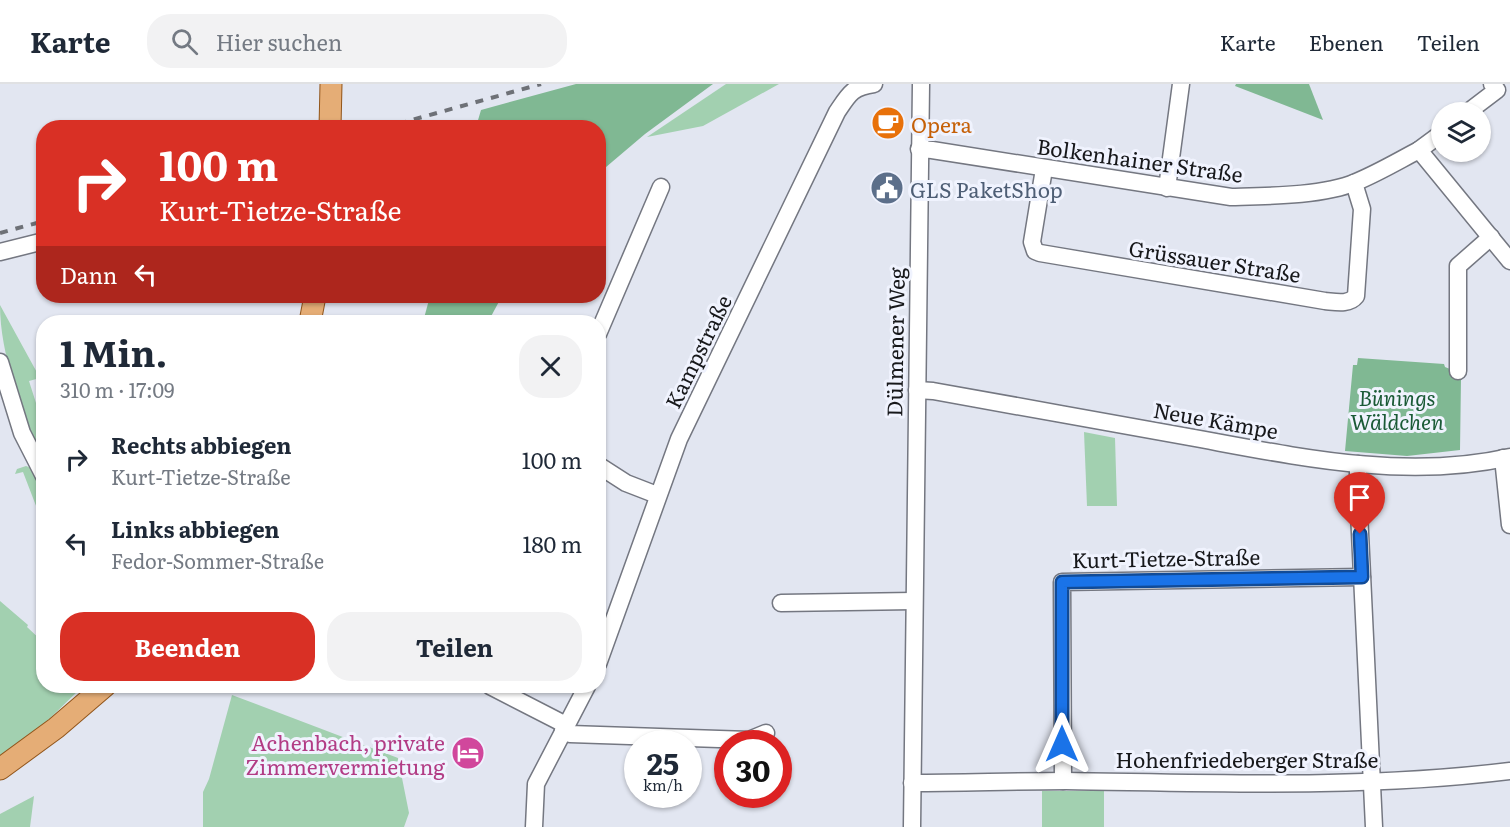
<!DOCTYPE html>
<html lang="de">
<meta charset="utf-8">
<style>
:root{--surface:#fff;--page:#f2f2f3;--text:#1f2937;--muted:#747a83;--line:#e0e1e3;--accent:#d93025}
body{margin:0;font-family:Literata,serif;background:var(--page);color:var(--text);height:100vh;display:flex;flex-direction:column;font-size:22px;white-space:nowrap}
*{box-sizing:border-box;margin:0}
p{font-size:20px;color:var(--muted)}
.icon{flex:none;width:33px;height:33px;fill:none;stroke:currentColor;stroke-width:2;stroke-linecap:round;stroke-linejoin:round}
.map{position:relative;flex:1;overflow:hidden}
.details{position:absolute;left:36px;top:231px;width:570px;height:378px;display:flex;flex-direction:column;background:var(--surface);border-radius:24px;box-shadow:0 2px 4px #0004}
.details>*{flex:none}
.hud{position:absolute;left:36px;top:36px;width:570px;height:183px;border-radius:24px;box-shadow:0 2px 4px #0004;background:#d93025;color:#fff;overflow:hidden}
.tools{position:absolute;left:1431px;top:18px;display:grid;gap:12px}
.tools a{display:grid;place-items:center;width:60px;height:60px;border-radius:50%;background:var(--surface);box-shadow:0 2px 4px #0004;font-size:30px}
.speed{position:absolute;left:624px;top:646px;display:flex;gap:12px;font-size:30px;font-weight:700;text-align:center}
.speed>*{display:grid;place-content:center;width:78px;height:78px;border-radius:50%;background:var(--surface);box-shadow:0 2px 4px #0004;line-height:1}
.speed small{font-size:15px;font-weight:400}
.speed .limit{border:9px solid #d22;background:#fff;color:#111}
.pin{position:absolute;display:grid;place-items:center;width:51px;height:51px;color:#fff;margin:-62px -26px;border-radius:50% 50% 50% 0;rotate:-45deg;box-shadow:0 0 6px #0007}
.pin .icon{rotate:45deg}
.me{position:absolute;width:66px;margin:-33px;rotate:0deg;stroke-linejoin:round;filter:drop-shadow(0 0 4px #0008)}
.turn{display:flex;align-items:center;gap:21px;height:126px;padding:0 24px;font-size:27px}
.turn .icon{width:78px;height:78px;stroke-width:2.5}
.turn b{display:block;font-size:42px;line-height:51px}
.then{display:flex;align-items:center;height:57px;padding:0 24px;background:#0003;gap:12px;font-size:22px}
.round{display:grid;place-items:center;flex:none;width:63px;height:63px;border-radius:24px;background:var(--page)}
.head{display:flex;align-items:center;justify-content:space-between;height:102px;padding:0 24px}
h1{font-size:36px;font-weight:700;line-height:45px}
.action{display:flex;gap:12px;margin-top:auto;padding:12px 24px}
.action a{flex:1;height:69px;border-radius:24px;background:var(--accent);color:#fff;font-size:24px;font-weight:700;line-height:69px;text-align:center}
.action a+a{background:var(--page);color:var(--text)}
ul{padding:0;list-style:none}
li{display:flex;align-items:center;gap:18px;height:84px;padding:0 24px}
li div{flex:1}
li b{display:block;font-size:22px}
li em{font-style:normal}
header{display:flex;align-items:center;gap:36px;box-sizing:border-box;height:84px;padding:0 30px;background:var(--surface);border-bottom:2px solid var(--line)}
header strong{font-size:28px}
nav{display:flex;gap:33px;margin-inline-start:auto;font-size:21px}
.search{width:420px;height:54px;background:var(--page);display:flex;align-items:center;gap:15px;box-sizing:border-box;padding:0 21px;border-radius:24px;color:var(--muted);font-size:22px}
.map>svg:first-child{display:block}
.green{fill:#a2d0b0}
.forest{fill:#80b893}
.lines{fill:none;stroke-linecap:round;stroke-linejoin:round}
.minor-casing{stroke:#747781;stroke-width:19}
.major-casing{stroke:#91551b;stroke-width:23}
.minor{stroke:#fff;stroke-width:16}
.major{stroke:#e5ad76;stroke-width:21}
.rail{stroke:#6e7177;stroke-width:4;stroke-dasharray:8 8;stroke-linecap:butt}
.route-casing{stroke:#114b97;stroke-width:15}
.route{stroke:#1a73e8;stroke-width:10}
.labels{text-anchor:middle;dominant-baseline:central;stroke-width:6;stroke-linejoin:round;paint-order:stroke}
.food-label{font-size:21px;fill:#c56008;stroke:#f0f3fe;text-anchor:start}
.street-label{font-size:21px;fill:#17181b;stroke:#f0f3fe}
.service-label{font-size:21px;fill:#4e5e75;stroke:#f0f3fe;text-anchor:start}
.park-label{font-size:21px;font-style:italic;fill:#1a5a36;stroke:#f0f3fe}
.hotel-label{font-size:21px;fill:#b23c85;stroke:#f0f3fe;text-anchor:end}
</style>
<header>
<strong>Karte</strong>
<div class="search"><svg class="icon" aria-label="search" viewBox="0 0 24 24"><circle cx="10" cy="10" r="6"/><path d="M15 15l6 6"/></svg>Hier suchen</div>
<nav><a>Karte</a><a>Ebenen</a><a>Teilen</a></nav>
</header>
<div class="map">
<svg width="1510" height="743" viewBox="0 0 1510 743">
<rect width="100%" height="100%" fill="#e2e6f1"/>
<g class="green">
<path d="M726,0H779L703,42L647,53Z"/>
<path d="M0,221L40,294L29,297L43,341V376C22,331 0,270 0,221Z"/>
<path d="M1084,348L1115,354L1117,422H1087Z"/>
<path d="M26,382C49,390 43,420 43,440L23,388L15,390L17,385Z"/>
<path d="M0,517L28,541L27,543L43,558L44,602H83L41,643L0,672Z"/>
<path d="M232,611L398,674L409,729L404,743H203V708L209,695Z"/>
<rect x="1042" y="707" width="62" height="36"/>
<path d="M34,712L30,743H0V730Z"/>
</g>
<g class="forest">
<path d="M576,0H713L645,50L599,89L598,44L476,43L481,26Z"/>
<path d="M1236,0H1309L1323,36L1235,2Z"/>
<path d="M430,212H502L488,238H423Z"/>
<path d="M1358,274L1444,280L1445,283L1450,285L1461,294L1460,366L1407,372L1345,367L1353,281H1357Z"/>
</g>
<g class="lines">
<g class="minor-casing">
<g id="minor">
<path d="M1468,28L1497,6L1492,0"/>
<path d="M919,65L932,66L1231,113C1268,112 1323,112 1356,98C1378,89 1398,77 1419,66L1510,177"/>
<path d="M1419,66L1442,49"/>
<path d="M1044,85L1032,158L1035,167L1040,169L1325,217C1336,218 1349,221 1356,212L1362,125L1354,99"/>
<path d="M1167,104L1181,0"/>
<path d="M0,168L44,157"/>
<path d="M598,250L661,103"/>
<path d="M0,278L22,349L44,392"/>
<path d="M1458,287V182L1491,153"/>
<path d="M917,306L933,307C1018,322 1104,338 1189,353C1294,372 1404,397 1510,373"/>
<path d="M1503,374L1510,441"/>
<path d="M1358,380V407L1374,743"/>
<path d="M598,381L626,399L657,411"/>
<path d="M781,519L914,517"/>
<path d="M598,580L679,355L837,28C849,10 852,3 874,0"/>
<path d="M490,602L566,641"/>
<path d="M563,647L570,650L749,656L766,649"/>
<path d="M1063,697L1062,498L1362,493"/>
<path d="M912,699C963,699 1015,697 1066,697C1214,699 1363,705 1510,687"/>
<path d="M534,743L536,700L587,602"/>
<path d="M912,743L921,0"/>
</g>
</g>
<g class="major-casing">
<g id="major">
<path d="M330,44L331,0"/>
<path d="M310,238L315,212"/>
<path d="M0,685L56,644L105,602"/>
</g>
</g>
<use href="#minor" class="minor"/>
<use href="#major" class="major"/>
<g class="rail">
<path d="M383,44L541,0"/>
<path d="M0,149L44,137"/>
</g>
</g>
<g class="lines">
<g class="route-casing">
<path id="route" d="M1062,660V498L1362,493L1360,450"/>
</g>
<use href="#route" class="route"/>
</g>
<defs>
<g id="cafe-disc" transform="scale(1.725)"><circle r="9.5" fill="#e8710a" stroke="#f0f3fe"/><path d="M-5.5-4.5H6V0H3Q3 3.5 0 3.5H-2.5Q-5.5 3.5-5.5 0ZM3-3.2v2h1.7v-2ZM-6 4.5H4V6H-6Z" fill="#fff"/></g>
<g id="civic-disc" transform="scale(1.725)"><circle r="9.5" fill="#5c6f8a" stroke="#f0f3fe"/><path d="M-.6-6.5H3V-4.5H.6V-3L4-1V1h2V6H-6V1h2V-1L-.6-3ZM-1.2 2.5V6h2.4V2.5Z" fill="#fff"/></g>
<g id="hotel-disc" transform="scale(1.725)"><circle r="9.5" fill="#d1479c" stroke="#f0f3fe"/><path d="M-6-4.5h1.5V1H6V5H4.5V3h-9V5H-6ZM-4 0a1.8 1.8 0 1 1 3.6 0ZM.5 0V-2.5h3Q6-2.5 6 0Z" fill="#fff"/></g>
</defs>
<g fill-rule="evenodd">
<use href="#cafe-disc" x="888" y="39"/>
<use href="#civic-disc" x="887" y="104"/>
<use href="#hotel-disc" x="468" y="669"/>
</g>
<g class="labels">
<g class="food-label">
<text x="911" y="39">Opera</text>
</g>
<g class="street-label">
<text transform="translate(1140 75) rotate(8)">Bolkenhainer Straße</text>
<text transform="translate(1215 176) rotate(9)">Grüssauer Straße</text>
<text transform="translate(894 258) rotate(-89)">Dülmener Weg</text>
<text transform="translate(697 267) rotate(-64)">Kampstraße</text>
<text transform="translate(1216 335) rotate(10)">Neue Kämpe</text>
<text transform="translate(1166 473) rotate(-1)">Kurt-Tietze-Straße</text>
<text x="1247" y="674">Hohenfriedeberger Straße</text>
</g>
<g class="service-label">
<text x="910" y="104">GLS PaketShop</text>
</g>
<g class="park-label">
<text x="1397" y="312">Bünings<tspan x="1397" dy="24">Wäldchen</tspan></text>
</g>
<g class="hotel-label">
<text x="445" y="657">Achenbach, private<tspan x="445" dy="24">Zimmervermietung</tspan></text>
</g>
</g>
</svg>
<div class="tools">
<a><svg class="icon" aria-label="layers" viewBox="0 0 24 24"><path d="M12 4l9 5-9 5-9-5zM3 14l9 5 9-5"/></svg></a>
</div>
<div class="speed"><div>25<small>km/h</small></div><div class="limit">30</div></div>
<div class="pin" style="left:1360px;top:450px;background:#d93025"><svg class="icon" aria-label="arrive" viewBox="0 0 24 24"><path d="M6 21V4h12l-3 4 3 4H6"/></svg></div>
<svg class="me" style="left:1062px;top:660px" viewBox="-20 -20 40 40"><path d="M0-17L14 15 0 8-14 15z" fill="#1a73e8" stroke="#fff" stroke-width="4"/></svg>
<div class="hud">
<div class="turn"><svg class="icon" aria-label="right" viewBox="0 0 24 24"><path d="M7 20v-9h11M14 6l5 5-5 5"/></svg><div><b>100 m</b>Kurt-Tietze-Straße</div></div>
<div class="then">Dann<svg class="icon" aria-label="left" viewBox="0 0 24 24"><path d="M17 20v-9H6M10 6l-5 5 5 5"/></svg></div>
</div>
<section class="details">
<div class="head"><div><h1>1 Min.</h1><p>310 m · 17:09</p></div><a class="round"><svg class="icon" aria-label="close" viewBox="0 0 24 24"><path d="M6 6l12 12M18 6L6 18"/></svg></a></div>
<ul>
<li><svg class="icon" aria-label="right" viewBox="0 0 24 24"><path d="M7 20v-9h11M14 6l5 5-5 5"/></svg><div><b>Rechts abbiegen</b><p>Kurt-Tietze-Straße</p></div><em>100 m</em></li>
<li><svg class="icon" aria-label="left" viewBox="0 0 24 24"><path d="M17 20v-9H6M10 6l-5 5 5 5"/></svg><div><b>Links abbiegen</b><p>Fedor-Sommer-Straße</p></div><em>180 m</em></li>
</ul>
<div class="action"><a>Beenden</a><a>Teilen</a></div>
</section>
</div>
